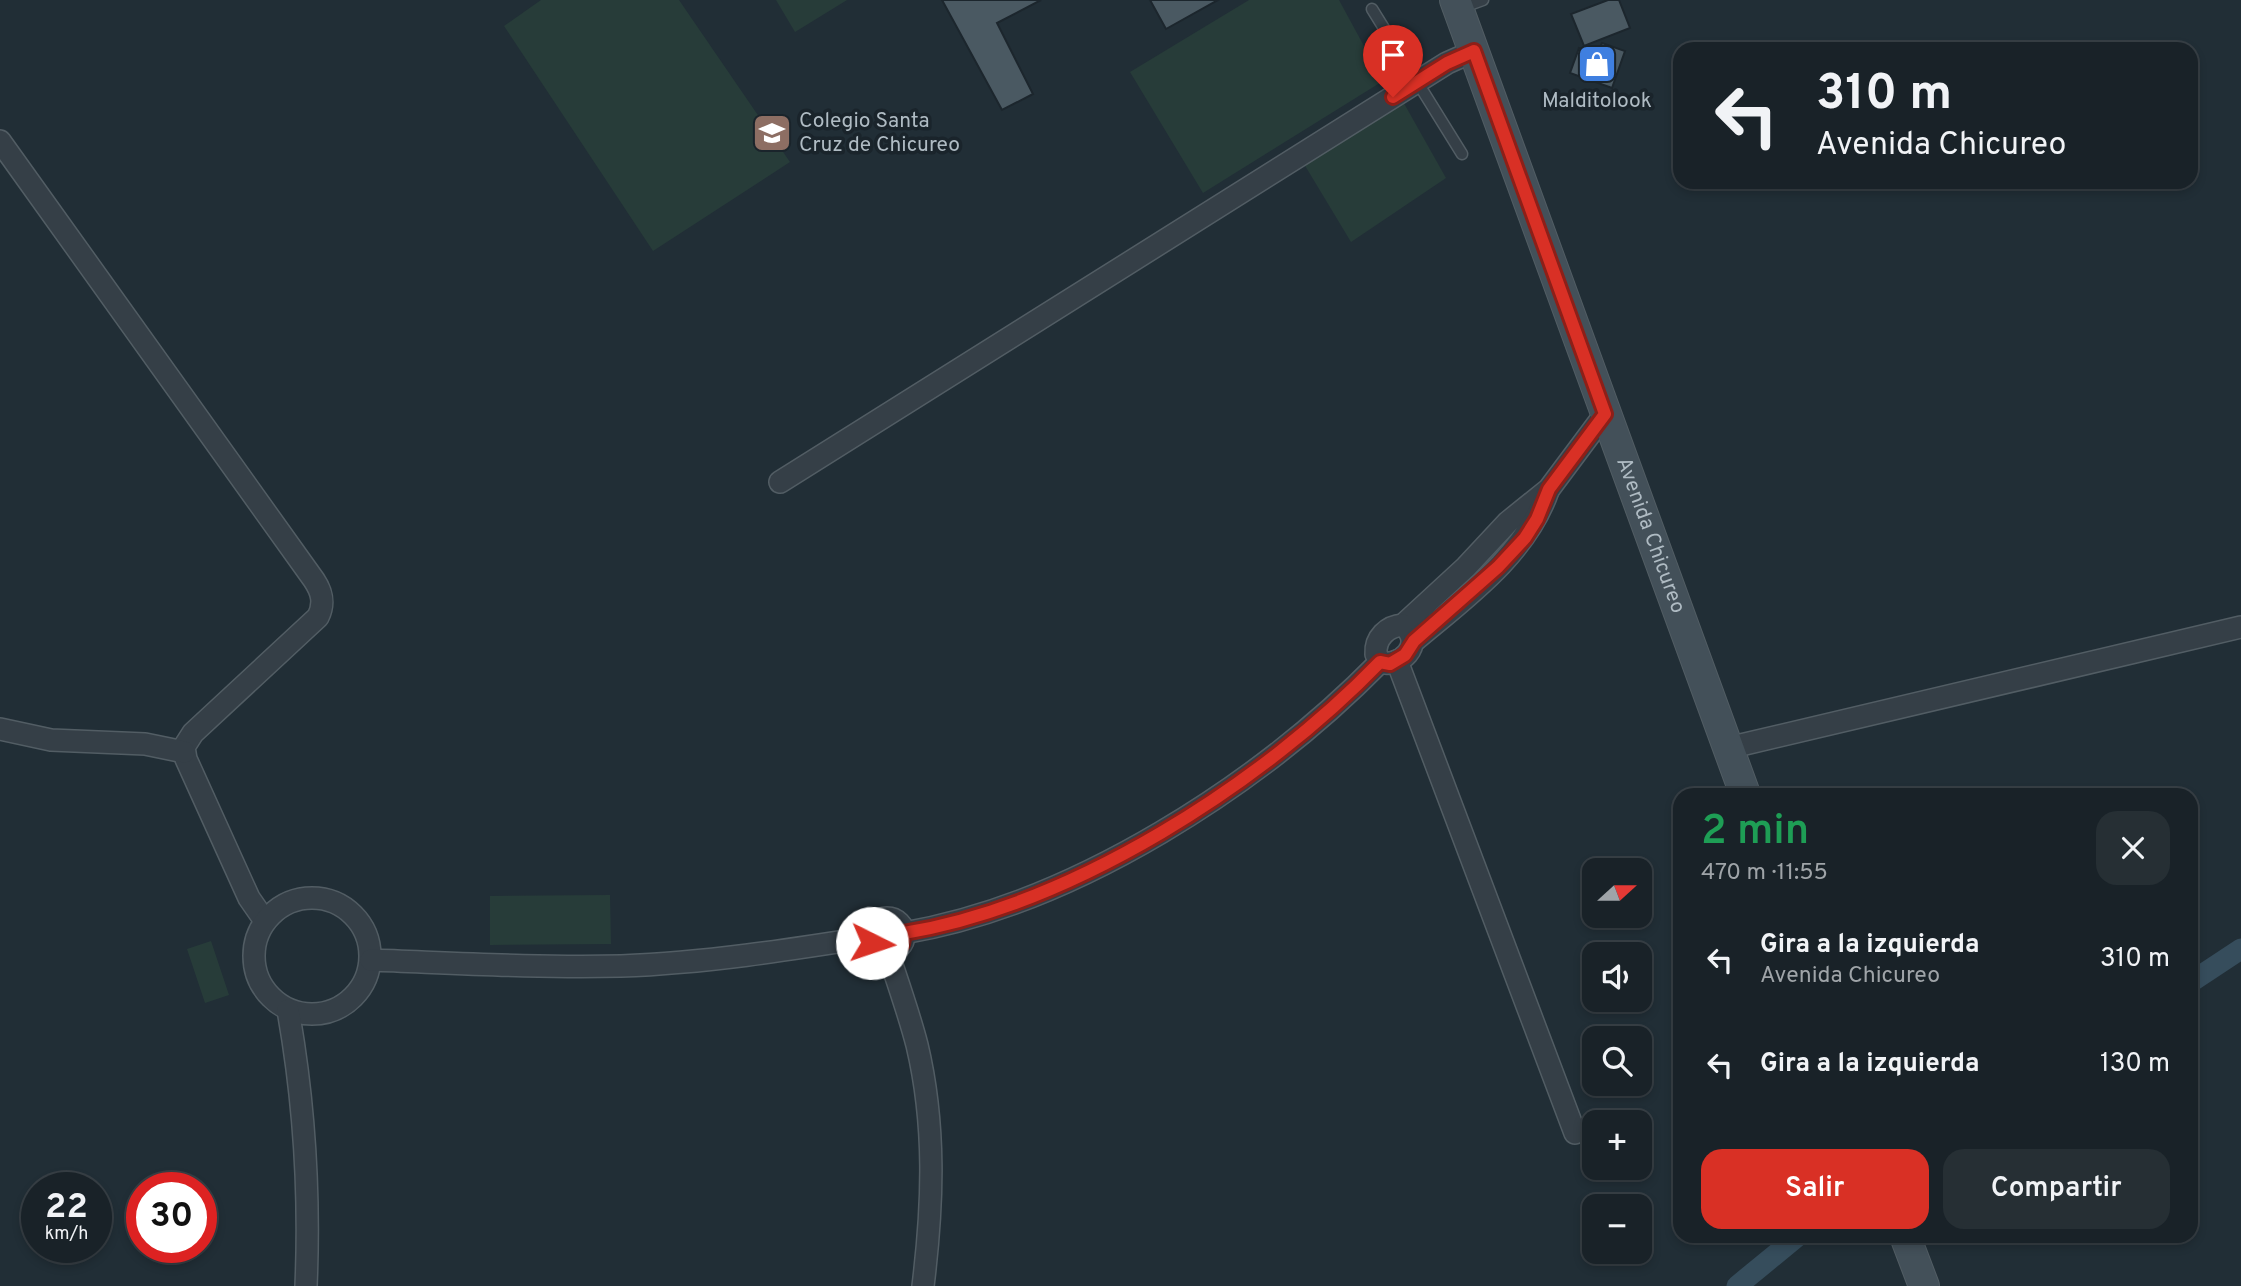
<!DOCTYPE html>
<html lang="es">
<meta charset="utf-8">
<style>
:root{--surface:#192228;--page:#262f34;--text:#f1f3f6;--muted:#9fa4a8;--line:#373f45;--accent:#d93025}
body{margin:0;font-family:Overpass,sans-serif;background:var(--page);color:var(--text);height:100vh;display:flex;flex-direction:column;font-size:26px;white-space:nowrap}
*{box-sizing:border-box;margin:0}
p{font-size:23px;color:var(--muted)}
.icon{flex:none;width:38px;height:38px;fill:none;stroke:currentColor;stroke-width:2;stroke-linecap:round;stroke-linejoin:round}
.map{position:relative;flex:1;overflow:hidden}
.side{position:absolute;left:1673px;top:788px;width:525px;height:455px;display:flex;flex-direction:column;background:var(--surface);border-radius:21px;box-shadow:0 4px 10px #0003,0 0 0 2px var(--line)}
.side>*{flex:none}
.banner{position:absolute;left:1673px;top:42px;width:525px;height:147px;border-radius:21px;box-shadow:0 4px 10px #0003,0 0 0 2px var(--line);background:#192228;color:var(--text);overflow:hidden}
.needle{width:46px;rotate:69deg}
.fabs{position:absolute;left:1582px;top:858px;display:grid;gap:14px}
.fabs a{display:grid;place-items:center;width:70px;height:70px;border-radius:14px;background:var(--surface);box-shadow:0 4px 10px #0003,0 0 0 2px var(--line);font-size:35px}
.speed{position:absolute;left:21px;top:1172px;display:flex;gap:14px;font-size:35px;font-weight:700;text-align:center}
.speed>*{display:grid;place-content:center;width:91px;height:91px;border-radius:50%;background:var(--surface);box-shadow:0 4px 10px #0003,0 0 0 2px var(--line);line-height:1}
.speed small{font-size:18px;font-weight:400}
.speed .limit{border:10px solid #d22;background:#fff;color:#111}
.pin{position:absolute;display:grid;place-items:center;width:60px;height:60px;color:#fff;margin:-72px -30px;border-radius:50% 50% 50% 0;rotate:-45deg;box-shadow:0 0 7px #0007}
.pin .icon{rotate:45deg}
.me{position:absolute;width:77px;margin:-38px;rotate:94deg;stroke-linejoin:round;filter:drop-shadow(0 0 5px #0008)}
.turn{display:flex;align-items:center;gap:24px;height:147px;padding:0 28px;font-size:32px}
.turn .icon{width:91px;height:91px;stroke-width:2.5}
.turn b{display:block;font-size:49px;line-height:60px}
.round{display:grid;place-items:center;flex:none;width:74px;height:74px;border-radius:21px;background:var(--page)}
.headline{display:flex;align-items:center;justify-content:space-between;height:119px;padding:0 28px}
h1{font-size:42px;font-weight:600;line-height:52px;color:#1e9e55}
.cta{display:flex;gap:14px;margin-top:auto;padding:14px 28px}
.cta a{flex:1;height:80px;border-radius:21px;background:var(--accent);color:#fff;font-size:28px;font-weight:600;line-height:80px;text-align:center}
.cta a+a{background:var(--page);color:var(--text)}
ul{padding:0;list-style:none}
li{display:flex;align-items:center;gap:21px;height:105px;padding:0 28px}
li div{flex:1}
li b{display:block;font-size:26px}
li em{font-style:normal}
.map>svg:first-child{display:block}
.green{fill:#273c39}
.lines{fill:none;stroke-linecap:round;stroke-linejoin:round}
.canal{stroke:#364d5c;stroke-width:21}
.building{fill:#4a5962;stroke:#1c262d;stroke-width:2}
.lane-casing{stroke:#525d64;stroke-width:13}
.street-casing{stroke:#525d64;stroke-width:24}
.secondary-casing{stroke:#525d64;stroke-width:32}
.lane{stroke:#353f47;stroke-width:10}
.street{stroke:#353f47;stroke-width:21}
.secondary{stroke:#435059;stroke-width:30}
.route-casing{stroke:#8d1f18;stroke-width:18}
.route{stroke:#d93025;stroke-width:12}
.labels{text-anchor:middle;dominant-baseline:central;stroke-width:7;stroke-linejoin:round;paint-order:stroke}
.poi-label{font-size:21px;fill:#afbbc3;stroke:#1a242b}
.street-label{font-size:21px;fill:#afbbc3;stroke:#1a242b}
</style>
<div class="map">
<svg width="2241" height="1286" viewBox="0 0 2241 1286">
<rect width="100%" height="100%" fill="#212e36"/>
<g class="green">
<path d="M541,0H679L790,162L653,251L504,26Z"/>
<path d="M776,0H847L795,32Z"/>
<path d="M1249,0H1339L1383,81L1203,193L1130,72Z"/>
<path d="M1401,98L1446,178L1351,242L1301,159Z"/>
<path d="M610,895L611,944L490,945V896Z"/>
<path d="M211,941L229,995L205,1003L187,949Z"/>
</g>
<g class="lines">
<g class="canal">
<path d="M2191,982L2241,949"/>
<path d="M1737,1286L1798,1236"/>
</g>
</g>
<g class="building">
<path d="M942,0H1041L997,23L1033,94L1002,110Z"/>
<path d="M1150,0H1218L1166,29Z"/>
<path d="M1608,0H1619L1630,28L1584,46L1571,14Z"/>
<path d="M1602,43L1625,51L1612,88L1570,73L1579,48L1597,54Z"/>
</g>
<g class="lines">
<g class="lane-casing">
<g id="lane">
<path d="M1461,8L1483,0"/>
<path d="M1372,9L1462,154"/>
</g>
</g>
<g class="street-casing">
<g id="street">
<path d="M0,141L314,580C322,592 325,603 318,617L193,733L184,747L186,759L249,898L265,921"/>
<path d="M780,482L1447,63L1474,51"/>
<path d="M1403,625L1466,567L1508,522L1549,489L1605,414"/>
<path d="M1403,625C1427,645 1398,669 1380,662L1376,654C1375,638 1387,626 1403,625Z"/>
<path d="M1414,641C1465,598 1525,556 1548,491"/>
<path d="M1397,661L1575,1133"/>
<path d="M0,729L51,740L145,744L184,752"/>
<path d="M1728,748L2241,627"/>
<circle cx="312" cy="956" r="58"/>
<circle cx="887" cy="935" r="17"/>
<path d="M904,933C1075,904 1260,784 1380,662"/>
<path d="M888,953C898,983 909,1014 917,1045C936,1125 933,1205 923,1286"/>
<path d="M371,960C454,963 538,968 621,966C705,963 788,950 870,937"/>
<path d="M288,1010C304,1100 310,1194 306,1286"/>
</g>
</g>
<g class="secondary-casing">
<g id="secondary">
<path id="s1" d="M1455,0C1551,265 1649,529 1745,794"/>
<path d="M1905,1236L1924,1286"/>
</g>
</g>
<use href="#lane" class="lane"/>
<use href="#street" class="street"/>
<use href="#secondary" class="secondary"/>
</g>
<g class="lines">
<g class="route-casing">
<path id="route" d="M872,943L881,951H894L902,944L904,933C1073,905 1262,784 1380,662L1390,664L1405,655L1414,641L1498,567L1525,538L1537,519L1549,489L1605,414L1474,51L1447,63L1393,97"/>
</g>
<use href="#route" class="route"/>
</g>
<defs>
<g id="shop-square" transform="scale(2.0125)"><rect x="-9" y="-9" width="18" height="18" rx="4" fill="#3f7fe0" stroke="#1a242b"/><path d="M-5-2.5h2.3a2.7 3.5 0 0 1 5.4 0H5L5.5 6h-11ZM-1.5-2.5h3a1.5 2.3 0 0 0-3 0Z" fill="#fff"/></g>
<g id="school-square" transform="scale(2.0125)"><rect x="-9" y="-9" width="18" height="18" rx="4" fill="#8d6e63" stroke="#1a242b"/><path d="M0-5L7-2L0 1L-7-2ZM-4 1L0 2.5L4 1V4Q0 6-4 4Z" fill="#fff"/></g>
</defs>
<g fill-rule="evenodd">
<use href="#shop-square" x="1597" y="64"/>
<use href="#school-square" x="772" y="133"/>
</g>
<g class="labels">
<g class="poi-label">
<text x="1597" y="101">Malditolook</text>
<text x="799" y="121" text-anchor="start">Colegio Santa<tspan x="799" dy="24">Cruz de Chicureo</tspan></text>
</g>
<g class="street-label">
<text stroke="none"><textPath href="#s1" startOffset="570">Avenida Chicureo</textPath></text>
</g>
</g>
</svg>
<div class="fabs">
<a><svg class="needle" viewBox="-14 -14 28 28"><path d="M0-13l5 13h-10z" fill="#e53935"/><path d="M0 13l5-13h-10z" fill="#9fa4a8"/></svg></a>
<a><svg class="icon" aria-label="sound" viewBox="0 0 24 24"><path d="M4 9h4l5-4v14l-5-4H4zM17 9q2 3 0 6"/></svg></a>
<a><svg class="icon" aria-label="search" viewBox="0 0 24 24"><circle cx="10" cy="10" r="6"/><path d="M15 15l6 6"/></svg></a>
<a>+</a>
<a>−</a>
</div>
<div class="speed"><div>22<small>km/h</small></div><div class="limit">30</div></div>
<div class="pin" style="left:1393px;top:97px;background:#d93025"><svg class="icon" aria-label="arrive" viewBox="0 0 24 24"><path d="M6 21V4h12l-3 4 3 4H6"/></svg></div>
<svg class="me" style="left:872px;top:943px" viewBox="-20 -20 40 40"><circle r="19" fill="#fff"/><path d="M0-13L10 11 0 6-10 11z" fill="#d93025"/></svg>
<div class="banner">
<div class="turn"><svg class="icon" aria-label="left" viewBox="0 0 24 24"><path d="M17 20v-9H6M10 6l-5 5 5 5"/></svg><div><b>310 m</b>Avenida Chicureo</div></div>
</div>
<section class="side">
<div class="headline"><div><h1>2 min</h1><p>470 m · 11:55</p></div><a class="round"><svg class="icon" aria-label="close" viewBox="0 0 24 24"><path d="M6 6l12 12M18 6L6 18"/></svg></a></div>
<ul>
<li><svg class="icon" aria-label="left" viewBox="0 0 24 24"><path d="M17 20v-9H6M10 6l-5 5 5 5"/></svg><div><b>Gira a la izquierda</b><p>Avenida Chicureo</p></div><em>310 m</em></li>
<li><svg class="icon" aria-label="left" viewBox="0 0 24 24"><path d="M17 20v-9H6M10 6l-5 5 5 5"/></svg><div><b>Gira a la izquierda</b></div><em>130 m</em></li>
</ul>
<div class="cta"><a>Salir</a><a>Compartir</a></div>
</section>
</div>
